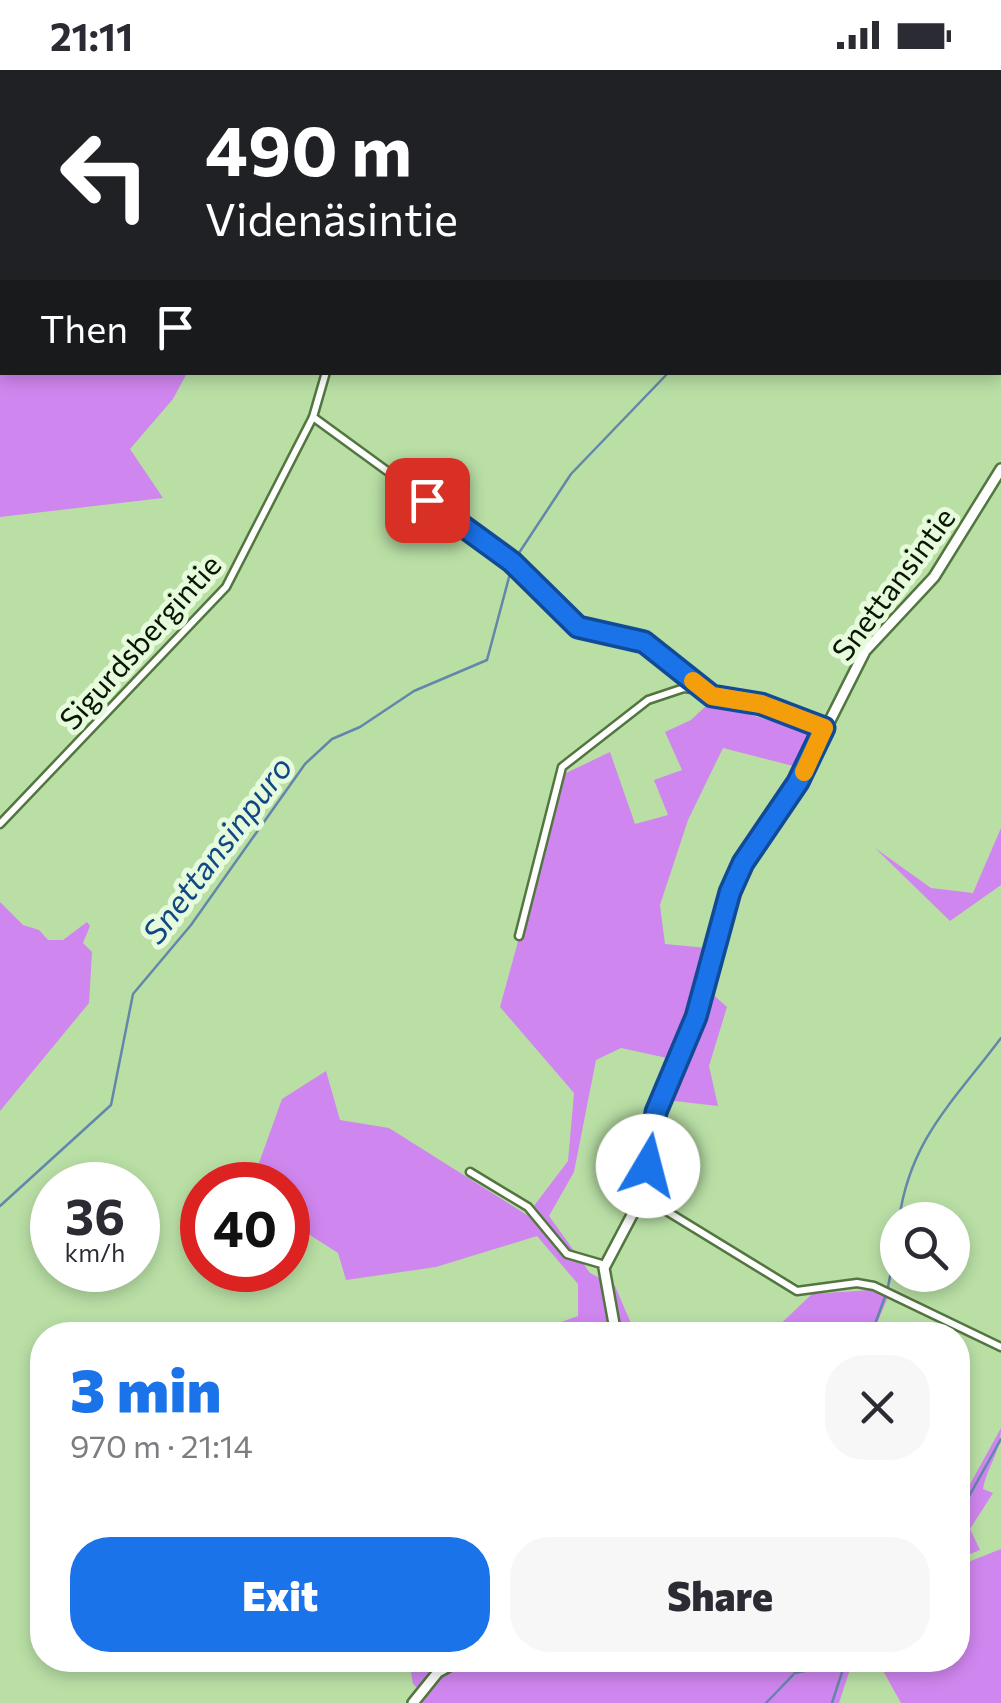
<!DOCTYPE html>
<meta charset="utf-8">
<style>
:root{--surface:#fff;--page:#f7f7f7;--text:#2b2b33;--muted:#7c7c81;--accent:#1a73e8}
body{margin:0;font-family:Commissioner,sans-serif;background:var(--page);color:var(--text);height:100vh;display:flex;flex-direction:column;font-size:38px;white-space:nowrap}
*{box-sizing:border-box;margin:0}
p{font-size:32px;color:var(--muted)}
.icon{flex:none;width:55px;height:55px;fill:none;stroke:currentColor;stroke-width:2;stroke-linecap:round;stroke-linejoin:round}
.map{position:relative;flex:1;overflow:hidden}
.details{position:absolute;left:30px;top:1252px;width:940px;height:350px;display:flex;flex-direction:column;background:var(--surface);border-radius:40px;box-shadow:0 5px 15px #0003}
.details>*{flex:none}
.banner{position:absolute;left:0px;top:0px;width:1002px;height:305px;box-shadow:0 5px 15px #0003;background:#202124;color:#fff;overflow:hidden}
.tools{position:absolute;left:880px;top:1132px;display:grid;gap:20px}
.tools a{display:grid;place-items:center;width:90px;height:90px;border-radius:50%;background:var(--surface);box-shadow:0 5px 15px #0003;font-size:50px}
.speed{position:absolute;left:30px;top:1092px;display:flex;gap:20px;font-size:50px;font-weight:700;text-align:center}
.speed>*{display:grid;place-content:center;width:130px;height:130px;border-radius:50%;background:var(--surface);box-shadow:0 5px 15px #0003;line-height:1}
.speed small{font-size:25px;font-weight:400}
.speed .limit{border:15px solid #d22;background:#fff;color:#111}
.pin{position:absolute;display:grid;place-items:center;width:85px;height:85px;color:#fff;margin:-42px;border-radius:20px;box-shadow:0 5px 15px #0006}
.me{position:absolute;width:110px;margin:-55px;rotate:8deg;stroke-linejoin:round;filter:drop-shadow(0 0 8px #0008)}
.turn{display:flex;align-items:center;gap:35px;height:210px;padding:0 40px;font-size:45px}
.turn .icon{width:130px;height:130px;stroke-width:2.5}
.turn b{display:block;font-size:70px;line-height:85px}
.then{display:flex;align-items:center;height:95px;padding:0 40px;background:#0003;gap:20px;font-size:38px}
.round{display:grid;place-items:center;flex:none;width:105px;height:105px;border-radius:40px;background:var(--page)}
.overview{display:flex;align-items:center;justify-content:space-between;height:170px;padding:0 40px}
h1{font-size:60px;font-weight:800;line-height:75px;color:var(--accent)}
.cta{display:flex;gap:20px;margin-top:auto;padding:20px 40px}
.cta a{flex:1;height:115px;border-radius:40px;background:var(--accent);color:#fff;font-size:40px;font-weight:800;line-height:115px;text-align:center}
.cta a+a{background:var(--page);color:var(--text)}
.status{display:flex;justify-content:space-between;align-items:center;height:70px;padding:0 50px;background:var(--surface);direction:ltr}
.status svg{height:28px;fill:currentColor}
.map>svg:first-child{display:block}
.green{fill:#d086ef}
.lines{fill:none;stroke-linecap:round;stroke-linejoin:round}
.stream{stroke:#6387aa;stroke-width:2.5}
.minor-casing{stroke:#537641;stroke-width:11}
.tertiary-casing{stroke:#537641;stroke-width:14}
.minor{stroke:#fff;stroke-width:6}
.tertiary{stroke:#fff;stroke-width:9}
.route-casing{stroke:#114b97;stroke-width:25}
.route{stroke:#1a73e8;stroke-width:18}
.slow{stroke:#f59e0b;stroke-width:18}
.labels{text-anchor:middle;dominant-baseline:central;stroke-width:10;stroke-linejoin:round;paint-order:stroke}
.street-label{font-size:30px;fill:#091603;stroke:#e6fadc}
.water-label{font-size:32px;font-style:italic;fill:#114785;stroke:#e6fadc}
</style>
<div class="status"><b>21:11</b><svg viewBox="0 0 49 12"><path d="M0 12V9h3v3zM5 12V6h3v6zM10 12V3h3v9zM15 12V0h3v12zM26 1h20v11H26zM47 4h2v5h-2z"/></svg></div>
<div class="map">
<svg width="1001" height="1633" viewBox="0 0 1001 1633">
<rect width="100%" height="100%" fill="#b9dfa5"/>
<g class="green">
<path d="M0,59L2,302L187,303L173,329L130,379L163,428L0,447Z"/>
<path d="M709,633L817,664L797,697L723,678L688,750L660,835L665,874L707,878L700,913L727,937L709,996L718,1036L666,1030L681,991L621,978L596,990L574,1102L549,1146L590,1203L615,1216L636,1265H546L550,1256L578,1246V1214L537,1166L436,1197L346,1210L338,1183L288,1151V1115H263L259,1093L282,1029L326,1001L340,1050L389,1058L527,1145L568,1091L574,1023L500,937L564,704L610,682L635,754L668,745L654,710L682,700L665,662L691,650Z"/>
<path d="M1001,758V815L950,851L875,778L931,818L973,823Z"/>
<path d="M0,832L23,855L39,860L48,870H63L87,852L90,856L83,873L92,882L89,933L0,1041Z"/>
<path d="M870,1220L888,1227L872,1265H769L812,1224Z"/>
<path d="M1001,1358C1001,1382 987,1397 983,1419L993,1423L970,1459L980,1480L958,1489V1436Z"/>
<path d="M1001,1479V1633H901L877,1590H958V1496Z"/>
<path d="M409,1590H853L839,1633H422L427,1626L413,1614Z"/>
</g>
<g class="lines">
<g class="stream">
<path d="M845,0L847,2"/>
<path d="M416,2L417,0"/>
<path d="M1000,93H1001"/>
<path d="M515,489L571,404L669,302"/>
<path d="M0,1136L111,1035L133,924L191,855L305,694L332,669L360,657L414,621L487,590L512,496"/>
<path d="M899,1150C910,1069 954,1031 1001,968"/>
<path d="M888,1217L898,1164"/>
<path d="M871,1265L886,1224"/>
<path d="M958,1446L1001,1369"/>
<path d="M784,1590L795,1603L845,1593"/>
<path d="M766,1633L793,1605"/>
<path d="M832,1633L846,1590"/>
</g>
<g class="minor-casing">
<g id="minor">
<path d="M326,302L313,347L512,492L578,557L644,572L712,626L761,634L824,658"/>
<path d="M0,754L226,517L313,347"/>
<path d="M519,866L562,697L648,630L684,618L702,620"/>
<path d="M470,1102L528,1137L567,1184L605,1195"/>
<path d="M642,1126L797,1221L857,1213L874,1216L1001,1277"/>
</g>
</g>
<g class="tertiary-casing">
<g id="tertiary">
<path d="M616,1265L604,1198L642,1126L656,1042L696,947L730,822L743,793L799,712L865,581L934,507L1001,399"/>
<path d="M413,1633L438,1602L460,1590"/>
</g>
</g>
<use href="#minor" class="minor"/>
<use href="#tertiary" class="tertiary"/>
</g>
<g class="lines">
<g class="route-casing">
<path id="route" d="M427,430L512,492L578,557L644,572L712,626L761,634L824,658L798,712L743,793L730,822L696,947L656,1042L648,1096"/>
</g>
<use href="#route" class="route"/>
<path class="slow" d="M693,611L712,626L761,634L824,658L804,702"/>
</g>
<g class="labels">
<g class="street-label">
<text transform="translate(892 513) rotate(-53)">Snettansintie</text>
<text transform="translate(139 571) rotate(-48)">Sigurdsbergintie</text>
</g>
<g class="water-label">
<text transform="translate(216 779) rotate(-53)">Snettansinpuro</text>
</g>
</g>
</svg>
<div class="tools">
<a><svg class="icon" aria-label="search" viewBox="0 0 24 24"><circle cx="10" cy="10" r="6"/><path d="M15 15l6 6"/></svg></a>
</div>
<div class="speed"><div>36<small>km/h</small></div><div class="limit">40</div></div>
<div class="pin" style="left:427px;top:430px;background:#d93025"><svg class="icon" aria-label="arrive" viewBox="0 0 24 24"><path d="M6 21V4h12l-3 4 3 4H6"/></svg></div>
<svg class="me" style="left:648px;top:1096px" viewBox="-20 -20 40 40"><circle r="19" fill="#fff"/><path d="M0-13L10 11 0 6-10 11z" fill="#1a73e8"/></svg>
<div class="banner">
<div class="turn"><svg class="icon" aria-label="left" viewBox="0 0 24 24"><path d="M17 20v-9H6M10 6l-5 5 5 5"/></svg><div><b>490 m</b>Videnäsintie</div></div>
<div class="then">Then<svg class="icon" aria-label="arrive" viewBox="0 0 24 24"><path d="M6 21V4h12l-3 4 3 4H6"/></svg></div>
</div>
<section class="details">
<div class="overview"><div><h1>3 min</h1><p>970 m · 21:14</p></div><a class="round"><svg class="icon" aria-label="close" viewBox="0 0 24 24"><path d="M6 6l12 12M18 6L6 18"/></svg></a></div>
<div class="cta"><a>Exit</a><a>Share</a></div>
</section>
</div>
